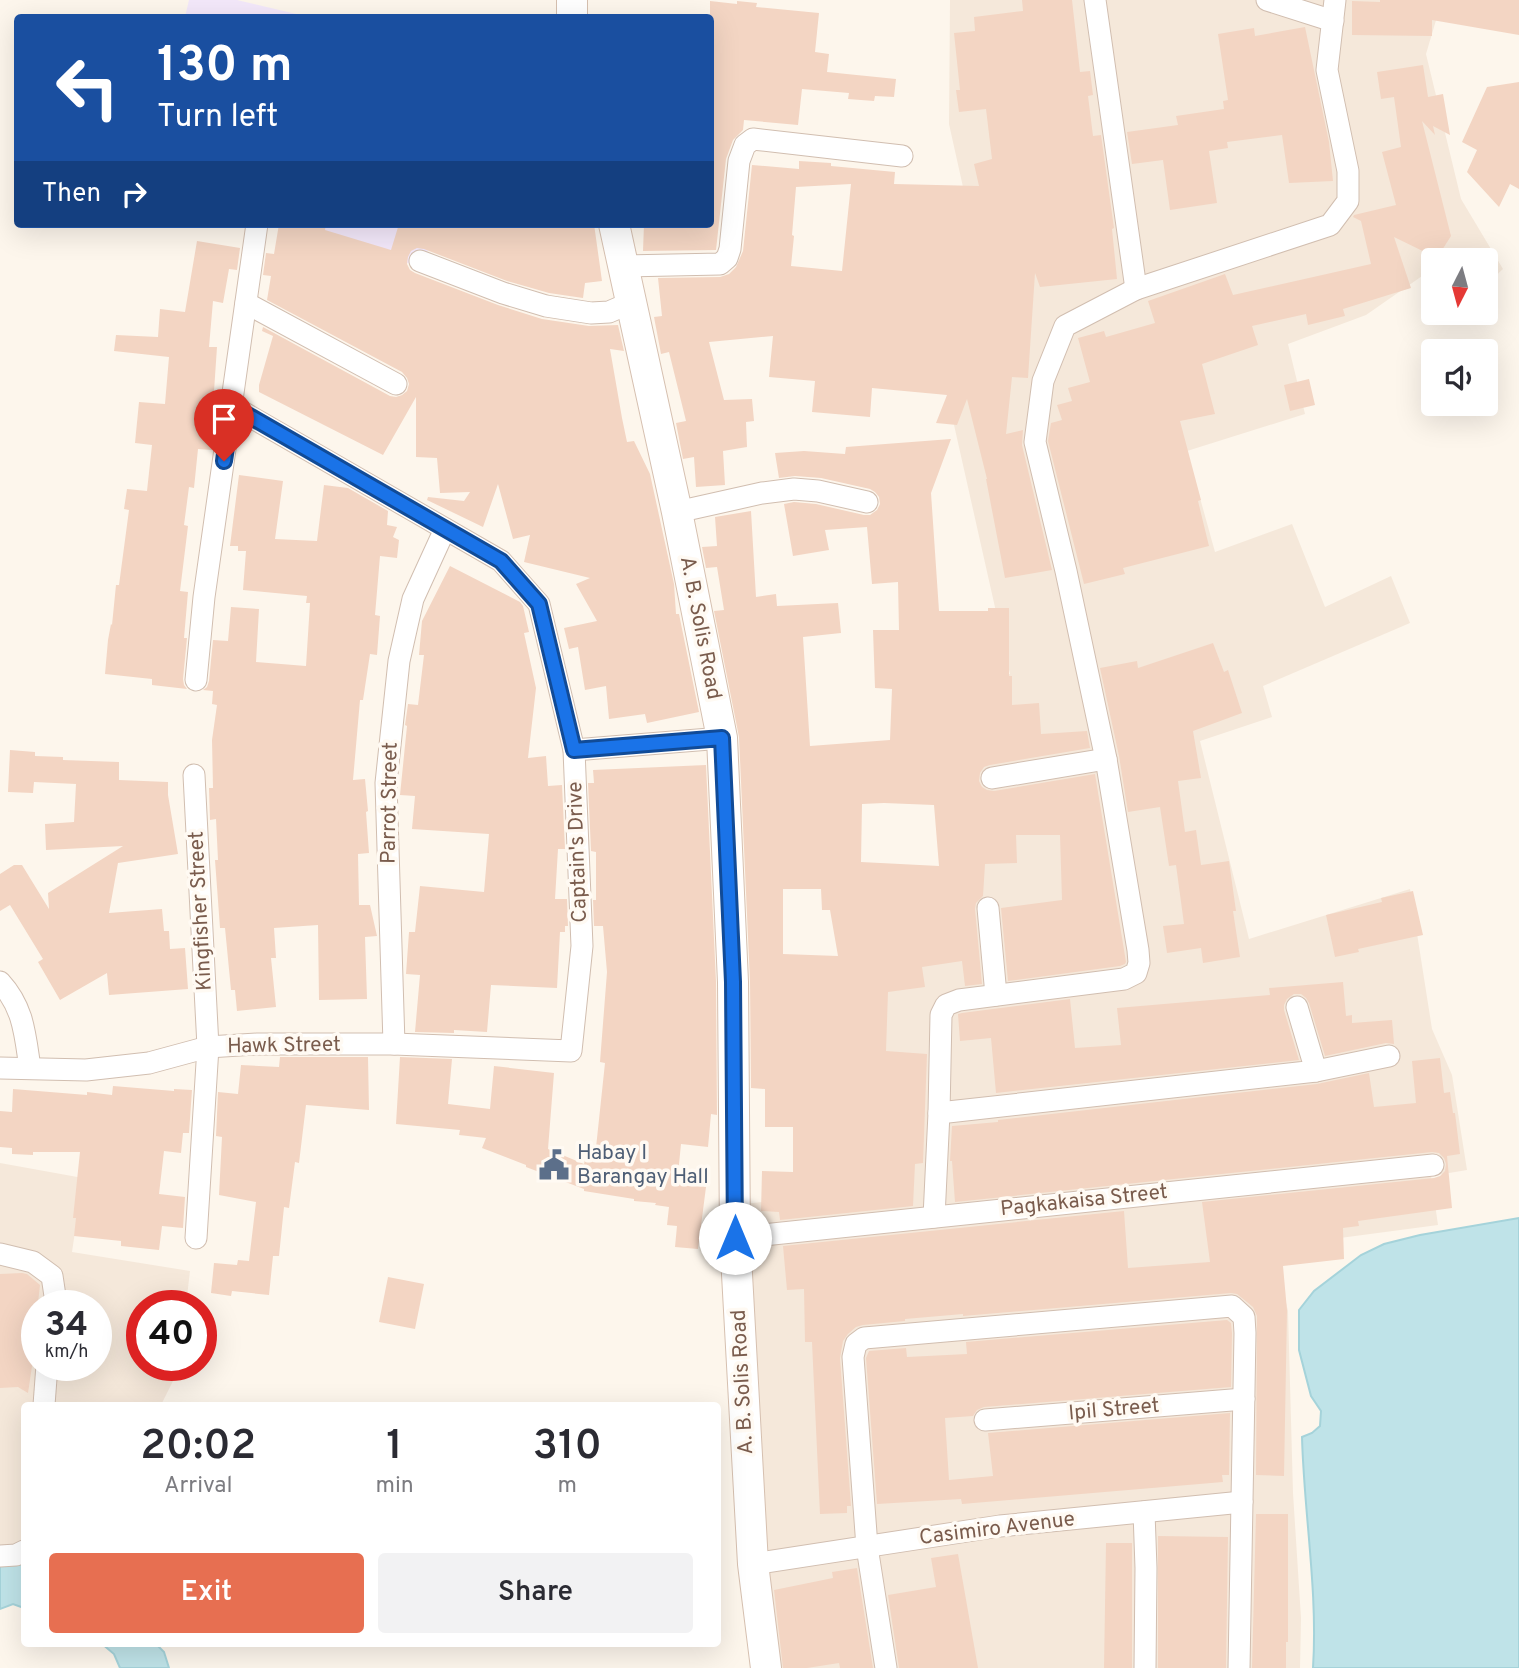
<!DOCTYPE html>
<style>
:root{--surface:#fff;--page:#f2f2f3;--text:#2b2b33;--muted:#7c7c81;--accent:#e76f51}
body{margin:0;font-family:Overpass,sans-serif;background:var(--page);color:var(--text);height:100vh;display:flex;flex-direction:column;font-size:26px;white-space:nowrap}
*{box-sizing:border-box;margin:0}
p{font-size:23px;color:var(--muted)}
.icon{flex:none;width:38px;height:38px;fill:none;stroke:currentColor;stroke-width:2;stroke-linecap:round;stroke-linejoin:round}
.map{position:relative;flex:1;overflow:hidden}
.side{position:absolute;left:21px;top:1402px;width:700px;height:245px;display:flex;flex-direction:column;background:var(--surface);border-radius:7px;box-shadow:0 7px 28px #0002}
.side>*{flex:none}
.hud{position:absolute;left:14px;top:14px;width:700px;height:214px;border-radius:7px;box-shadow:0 7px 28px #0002;background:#1a4fa0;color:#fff;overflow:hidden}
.needle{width:46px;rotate:186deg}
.buttons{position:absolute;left:1421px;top:248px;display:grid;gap:14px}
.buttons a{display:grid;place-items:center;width:77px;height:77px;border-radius:7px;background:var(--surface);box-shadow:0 7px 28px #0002;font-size:35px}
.speed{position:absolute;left:21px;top:1290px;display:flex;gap:14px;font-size:35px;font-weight:700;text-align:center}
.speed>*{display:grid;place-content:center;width:91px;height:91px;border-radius:50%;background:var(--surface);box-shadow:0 7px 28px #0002;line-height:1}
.speed small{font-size:18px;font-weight:400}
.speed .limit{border:10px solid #d22;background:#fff;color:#111}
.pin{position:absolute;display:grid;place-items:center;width:60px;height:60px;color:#fff;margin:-72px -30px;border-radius:50% 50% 50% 0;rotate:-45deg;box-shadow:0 0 7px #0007}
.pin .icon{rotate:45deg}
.me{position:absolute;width:77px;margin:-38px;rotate:0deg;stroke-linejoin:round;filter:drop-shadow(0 0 5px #0008)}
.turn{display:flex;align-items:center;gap:24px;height:147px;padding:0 28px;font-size:32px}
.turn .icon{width:91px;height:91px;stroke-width:2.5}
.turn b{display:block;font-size:49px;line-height:60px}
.then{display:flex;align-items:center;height:66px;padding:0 28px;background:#0003;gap:14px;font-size:26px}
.eta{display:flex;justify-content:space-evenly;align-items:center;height:119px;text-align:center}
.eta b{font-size:42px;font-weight:600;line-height:49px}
.button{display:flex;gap:14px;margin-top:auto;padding:14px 28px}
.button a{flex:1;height:80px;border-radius:7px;background:var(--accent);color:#fff;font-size:28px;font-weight:600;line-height:80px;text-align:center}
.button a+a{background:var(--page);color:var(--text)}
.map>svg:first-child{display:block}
.residential{fill:#f5e8da;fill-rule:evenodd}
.education{fill:#f3e8fa}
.water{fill:#bfe3e8;stroke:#a5d3da;stroke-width:2}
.building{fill:#f3d5c3;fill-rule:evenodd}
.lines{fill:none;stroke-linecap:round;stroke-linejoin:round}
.street-casing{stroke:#d1beb0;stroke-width:23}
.secondary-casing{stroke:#d6c0b0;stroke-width:32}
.street{stroke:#fff;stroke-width:21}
.secondary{stroke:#fff;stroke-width:30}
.route-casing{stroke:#114b97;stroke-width:18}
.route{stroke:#1a73e8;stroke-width:12}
.labels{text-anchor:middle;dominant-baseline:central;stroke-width:7;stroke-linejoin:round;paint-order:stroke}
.street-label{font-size:21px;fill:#7a5c4d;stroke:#fffaf3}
.service-label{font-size:21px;fill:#4e5e75;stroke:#fffaf3;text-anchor:start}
</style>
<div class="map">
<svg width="1519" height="1668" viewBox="0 0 1519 1668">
<rect width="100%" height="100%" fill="#fdf6ec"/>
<g class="residential">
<path d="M950,0H1442L1426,54L1461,199L1503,269L1486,285V261H1433V284L1425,274L1366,315L1288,344L1305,414L1187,451L1215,552L1292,524L1325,607L1391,576L1410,623L1263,686L1272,717L1200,741L1249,939L1410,889L1432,1029L1452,1075L1467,1170L1431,1176L1438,1225L1272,1247L1288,1311L1293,1493L1301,1618L1300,1668H777L769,1606L744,1204L877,1189L878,1002L984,866L957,684L1010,674L952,416L987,295L949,124Z"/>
<path d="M0,1163L83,1178L72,1252L190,1271L186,1305L142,1306V1365H179L178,1371L161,1405H24V1565L0,1568ZM37,1306H96V1365H37Z"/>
</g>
<g class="education">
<path d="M189,0H237L309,17H185Z"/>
<path d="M302,224H433L424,269Z"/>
</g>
<g class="water">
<path d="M1519,1218V1668H1313C1318,1591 1304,1514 1302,1437L1312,1433L1320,1426L1321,1411L1311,1396L1299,1350V1310L1314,1291L1361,1255L1384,1244L1420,1235Z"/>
<path d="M24,1562V1608L13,1604L0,1609V1565Z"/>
<path d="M101,1643H155L164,1652L169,1668H120L114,1654Z"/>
</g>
<g class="building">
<path d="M1022,0H1072L1080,72L1090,71L1093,95L1088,96L1093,136L1101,135L1114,228L1112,229L1117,279L1040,287L1035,273L1028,378L1012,377L1006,434L1023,430L1022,445L1052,570L1005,578L986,479H987L967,399L957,425L936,423L947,395L872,388L870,417L812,412L815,381L769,377L773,336L709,342L724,400L752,399L754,421L746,422L747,447L723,451L725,485L696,487L694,457L683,459L676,423L686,421L669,352L661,354L654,317L662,316L658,278L720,277L729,274L736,267L743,251L752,165L799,169V161L831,163V166L895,172L894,184L979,186L974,164L992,159L986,109L959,112L956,90H960L954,33L975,31L974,17L1023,11ZM851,184L842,271L791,266L794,236L792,235L796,187Z"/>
<path d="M1380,0H1519V35L1432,20V36L1352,35V1L1380,2Z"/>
<path d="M710,1L737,4V1L757,3L756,7L819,13L815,52L829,54L827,72L896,79L894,97L875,96L874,101L848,99L849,93L802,89L798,125L744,120L743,130L733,140L726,159L716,250L643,251L644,224H710Z"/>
<path d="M1305,27L1329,142L1333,181L1289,183L1282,135L1227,142L1228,148L1209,151L1217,203L1170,210L1163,160L1132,164L1127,132L1178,125L1176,116L1224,109L1223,101L1228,100L1218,34L1254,28L1255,36Z"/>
<path d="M1423,65L1428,97L1443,94L1450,135L1433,126L1435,135L1422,121L1451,236L1437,258L1394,237L1411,288L1343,309L1345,316L1308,325L1306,314L1252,326L1258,345L1202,364L1215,414L1180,421L1201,500L1198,501L1209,546L1123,568L1125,574L1084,584L1048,441L1051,423L1062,420L1057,405L1072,401L1068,388L1090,382L1078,338L1104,331L1106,337L1155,323L1148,301L1225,274L1233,295L1371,264L1361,221L1353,217L1354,215L1396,205L1382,152L1401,147L1394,97L1381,99L1377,72Z"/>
<path d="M1519,82V189L1510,184L1499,207L1467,172L1477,150L1462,142L1487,87Z"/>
<path d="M279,224H326L325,230L391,250L399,224H594L602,281L585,283L583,298L549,293L507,281L424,249L417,248L411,251L408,257L407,264L410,270L415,273L498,305L542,319L589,326L618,325L624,351L610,349L622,418L627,442L634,441L650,474L674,584L676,614H679L699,712L647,723L645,714L609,719L606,686L585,690L578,647L569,649L564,628L597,621L576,584L590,578L524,562L530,535L513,539L498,484L483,527L427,500L428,497L464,501L470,492L440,493L437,458L416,457V397L383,455L259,392V385L273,336L262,331L263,327L390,396L396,397L402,395L407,391L409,384L407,378L402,372L267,300L271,276L263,275L266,253L274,254Z"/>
<path d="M197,241L240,248L237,270L229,269L223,303L213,301L209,347H217L213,406H217L216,421L212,450L198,449L194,488L189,487L184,525L188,526L180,591L188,592L184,638H187L183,679L184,685L187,689L152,685V679L105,674L108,640L111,624L112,625L116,585H119L129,510L124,509L127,489L147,491L152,445L135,443L139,402L165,404L169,357L114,351L116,335L158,337L160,309L185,312Z"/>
<path d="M1309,379L1315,405L1290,411L1284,385Z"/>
<path d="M951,439L931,493L939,611H988V608H1009V676H1012V705L1039,703L1041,734L1087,731L1090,748L990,765L984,767L980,773L979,781L982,787L987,790L994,791L1095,774L1126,962L1125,964L1120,966L1008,981L1001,908L1062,900L1060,835H1016L1017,863L985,864L983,896L976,903L975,909L982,984L965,986L962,961L922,967L925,987L888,992L886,1051L927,1054L923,1163L915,1164L913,1206L780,1220L779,1212L761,1211L762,1171L793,1172V1127H765V1089L751,1088L750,981L739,737L714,611L724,610L717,567L706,568L702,547L717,546L715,517L751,511L756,597L776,594L777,606L838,603L841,633L803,637L810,746L890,740L892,689L875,688L873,630H899L898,582L872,584L867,527L825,530L829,550L793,556L784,504L794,502L816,504L864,515H870L877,510L880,504L879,497L875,492L870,489L821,478L795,476L779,478L775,453L804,451L845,454L846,447ZM884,803L934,805L939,866L861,862L862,804ZM783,889H821L822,910H830L838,956L783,954Z"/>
<path d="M239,475L283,481L275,539L317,541L324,485L348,488L388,511L387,525L397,527L393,537L399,540L397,558L380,556L375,615L380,616L377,655L370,654L363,700H360L353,780L365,779L368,811L366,812L369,853L358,854L359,905H370L377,936L365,937L367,999L319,1000L318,925L274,928L276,958H271L276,1007L237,1011L235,990H231L225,928H220L215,860H218L216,819L210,820L209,788H213L212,740L217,705L212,704L213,691L203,690L207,687L209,681L213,640L228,641L231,607L259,609L256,662L306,666L310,603H306L307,596L243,590L246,551H238V546H230Z"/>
<path d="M450,566L520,602L523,606L529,632L524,633L536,688L528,758L546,756L548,786L562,785L565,849H558L555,899H567L568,926H565V932H560L557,988L491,985L487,1032L454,1030V1033L415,1032L420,975L406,974L409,932H415L420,886L484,892L489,834L412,829L415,796L400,795L407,726L405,725L408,704L418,705L424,655H419L422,621Z"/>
<path d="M1213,643L1224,672L1228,670L1242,713L1193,731L1201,778L1178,781L1185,832L1196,830L1201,865L1229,861L1236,911H1233L1240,957L1203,963L1201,948L1167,953L1163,926L1184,924L1176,865L1169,866L1160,807L1128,812L1119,756L1100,668L1137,661L1138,668Z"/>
<path d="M10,750L35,752V756L63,757V760L119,762V780L168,782V795L178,854L118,863L109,913L162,909L164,931H169L170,949L185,948L188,989L109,995L107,973L60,1000L38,962L43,959L10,905L0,911V874L14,865H22L49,909L48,893L123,846L46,850L45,824L74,822L76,784L34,782L33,793L8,792Z"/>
<path d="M706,765L716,982L717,1115L711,1114L708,1147L681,1144L677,1184L706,1187L698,1249L675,1247L677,1226L667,1225L669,1207L655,1205L656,1203L634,1201V1199L584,1191V1189L526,1167V1165L482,1148L486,1138L459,1135L460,1130L396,1124L400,1057L452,1059L448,1104L490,1109L494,1066L554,1073L548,1149L584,1164L586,1156L595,1157L605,1063L600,1062L607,972L603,926H594L593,900H596V852L591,851L588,783H594L593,770Z"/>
<path d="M1413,891L1423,935L1358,949L1359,952L1335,957L1326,915L1382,902L1381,898Z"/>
<path d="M1343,982L1346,1016L1352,1015V1023L1392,1020L1394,1044L1386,1043L1325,1056L1309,1003L1306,998L1301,994H1294L1287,999L1284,1005V1010L1299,1060L996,1093L991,1038L960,1041L958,1014L962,1013L1070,999L1075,1048L1121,1045L1117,1008L1270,995L1269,988Z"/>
<path d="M280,1057H368L369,1110L306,1105L299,1163L295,1162L289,1208L284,1207L279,1256H273L269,1295L232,1291L231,1296L211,1293L214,1263L237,1265L238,1260L249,1261L256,1202L219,1195L222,1137L216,1136L218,1092L238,1094L241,1065L279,1067Z"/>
<path d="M1440,1058L1444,1093L1450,1092L1453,1113H1455L1460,1154L1447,1156L1452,1208L1358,1221L1359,1226L1343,1228L1344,1259L1283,1266L1287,1310L1284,1476L1256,1475L1257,1316L1253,1307L1237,1294L1231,1293L963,1316V1314L905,1319V1321L863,1325L856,1327L848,1334L843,1341L840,1358L851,1506H847V1513L820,1514L812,1342H805L804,1289L787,1290L783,1246L1124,1211L1128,1268L1210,1262L1202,1202L1434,1178L1440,1176L1445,1171L1446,1164L1444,1158L1439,1153L1432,1152L955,1202L952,1161H950L952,1126L998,1122V1120L1317,1084L1369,1073L1374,1107L1416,1103L1412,1061Z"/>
<path d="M113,1086L174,1091V1089L192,1090L189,1133H183L181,1153L164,1151L159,1194L185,1197L183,1228L162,1226L159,1250L121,1246V1241L74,1236L76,1218H73L80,1152H33V1155L12,1154V1148L0,1147V1111L12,1112L13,1089L87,1095V1092L112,1095Z"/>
<path d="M22,1273L27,1274L40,1285L34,1338L36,1339L28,1393L18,1387L0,1388V1274Z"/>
<path d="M388,1277L424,1284L415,1329L379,1322Z"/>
<path d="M1227,1320L1231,1323L1232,1333L1231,1387L984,1407L977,1410L973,1416L945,1418L949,1480L993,1476L988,1433L1230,1413L1229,1475H1222L1223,1482L962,1504L961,1499L877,1504L866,1358L869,1351L906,1348L907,1357L967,1354L966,1342Z"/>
<path d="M1256,1514H1288V1642H1286V1668H1252Z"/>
<path d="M1158,1536L1228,1537L1226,1668H1158Z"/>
<path d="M1106,1543H1132V1668H1104Z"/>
<path d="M958,1554L978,1668H899L888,1595L936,1587L931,1558Z"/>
<path d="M857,1568L873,1668H840L839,1663L807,1668H783L774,1590L833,1578L832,1572Z"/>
</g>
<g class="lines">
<g class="street-casing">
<g id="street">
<path d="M1095,0L1136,289"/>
<path d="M1267,0L1333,21"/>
<path d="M420,261L503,293L546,306L591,313L609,312L632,302"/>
<path d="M624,266L720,264L727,258L730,249L739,161L745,145L753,139L902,156"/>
<path d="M246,303L396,384"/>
<path d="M677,512L762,493L794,489L818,491L867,502"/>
<path d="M196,680L204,597L257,224"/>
<path d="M574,750L722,738"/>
<path d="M194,775L208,1047L196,1238"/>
<path d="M992,778L1106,759"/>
<path d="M988,908L996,995"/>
<path d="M0,982C24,1008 25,1035 30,1068"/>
<path d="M394,1044L386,783L399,661L413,599L445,529"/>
<path d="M0,1068L86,1070L149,1063L208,1047L257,1044H394L571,1051L582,946L574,750L539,604L501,561L232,406"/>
<path d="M1316,1071L1389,1056"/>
<path d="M939,1113L1316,1071L1297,1007"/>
<path d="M934,1217L939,1113L941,1015L946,1005L959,1000L1124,979L1136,973L1139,963L1138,950L1106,759L1066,571L1035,442L1043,381L1065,326L1136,289L1330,225L1348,201V171L1327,70L1335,0"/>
<path d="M735,1238L1433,1165"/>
<path d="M0,1254L33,1262L52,1276L55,1296L54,1306"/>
<path d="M44,1405L47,1365"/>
<path d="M985,1420L1244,1399"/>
<path d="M1144,1512L1146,1568L1145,1668"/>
<path d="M0,1556L16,1555L24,1551"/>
<path d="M753,1564L1000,1526L1242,1502"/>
<path d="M886,1668L867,1547L853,1357L856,1344L864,1338L876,1337L1232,1306L1244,1317L1245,1333L1239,1668"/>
</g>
</g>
<g class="secondary-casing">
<g id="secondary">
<path d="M572,18V0"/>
<path d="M614,224L677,512L722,738L733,982L735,1238L753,1564L766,1668"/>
</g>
</g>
<use href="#street" class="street"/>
<use href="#secondary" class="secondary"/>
</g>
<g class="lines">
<g class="route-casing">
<path id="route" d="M224,461L232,406L501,561L539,604L574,750L722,738L733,982L735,1238"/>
</g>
<use href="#route" class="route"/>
</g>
<defs>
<g id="civic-bare" transform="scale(2.415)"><path d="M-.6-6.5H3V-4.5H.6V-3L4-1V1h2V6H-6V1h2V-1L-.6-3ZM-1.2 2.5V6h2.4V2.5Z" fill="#5c6f8a" stroke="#fffaf3" stroke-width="2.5" paint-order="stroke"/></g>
</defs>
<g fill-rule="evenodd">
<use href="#civic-bare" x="554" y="1165"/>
</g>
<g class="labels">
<g class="street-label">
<text transform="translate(700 628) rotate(79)">A. B. Solis Road</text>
<text transform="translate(390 803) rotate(-89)">Parrot Street</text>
<text transform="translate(578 852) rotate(-92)">Captain's Drive</text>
<text transform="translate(201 911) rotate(-93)">Kingfisher Street</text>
<text transform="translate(284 1046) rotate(-1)">Hawk Street</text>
<text transform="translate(1084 1201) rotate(-6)">Pagkakaisa Street</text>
<text transform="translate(743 1382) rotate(-93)">A. B. Solis Road</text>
<text transform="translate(1114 1410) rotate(-5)">Ipil Street</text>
<text transform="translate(997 1529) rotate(-7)">Casimiro Avenue</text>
</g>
<g class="service-label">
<text x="577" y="1153">Habay I<tspan x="577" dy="24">Barangay Hall</tspan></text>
</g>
</g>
</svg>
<div class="buttons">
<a><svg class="needle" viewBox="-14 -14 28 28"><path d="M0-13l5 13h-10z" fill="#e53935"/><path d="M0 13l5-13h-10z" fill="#7c7c81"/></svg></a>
<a><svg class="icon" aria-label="sound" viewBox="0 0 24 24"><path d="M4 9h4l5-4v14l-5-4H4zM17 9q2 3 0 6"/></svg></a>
</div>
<div class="speed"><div>34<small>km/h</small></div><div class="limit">40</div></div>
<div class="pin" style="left:224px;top:461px;background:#d93025"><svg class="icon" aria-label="arrive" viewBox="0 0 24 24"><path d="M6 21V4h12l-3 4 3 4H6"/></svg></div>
<svg class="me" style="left:735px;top:1238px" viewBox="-20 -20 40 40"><circle r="19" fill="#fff"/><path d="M0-13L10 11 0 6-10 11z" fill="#1a73e8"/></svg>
<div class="hud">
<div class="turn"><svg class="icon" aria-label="left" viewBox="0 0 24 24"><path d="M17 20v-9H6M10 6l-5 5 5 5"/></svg><div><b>130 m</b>Turn left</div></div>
<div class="then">Then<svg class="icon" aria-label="right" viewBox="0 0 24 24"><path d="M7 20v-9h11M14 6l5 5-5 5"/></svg></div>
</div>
<section class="side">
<div class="eta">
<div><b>20:02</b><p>Arrival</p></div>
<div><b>1</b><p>min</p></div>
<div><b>310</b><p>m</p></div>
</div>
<div class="button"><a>Exit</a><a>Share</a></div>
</section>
</div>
